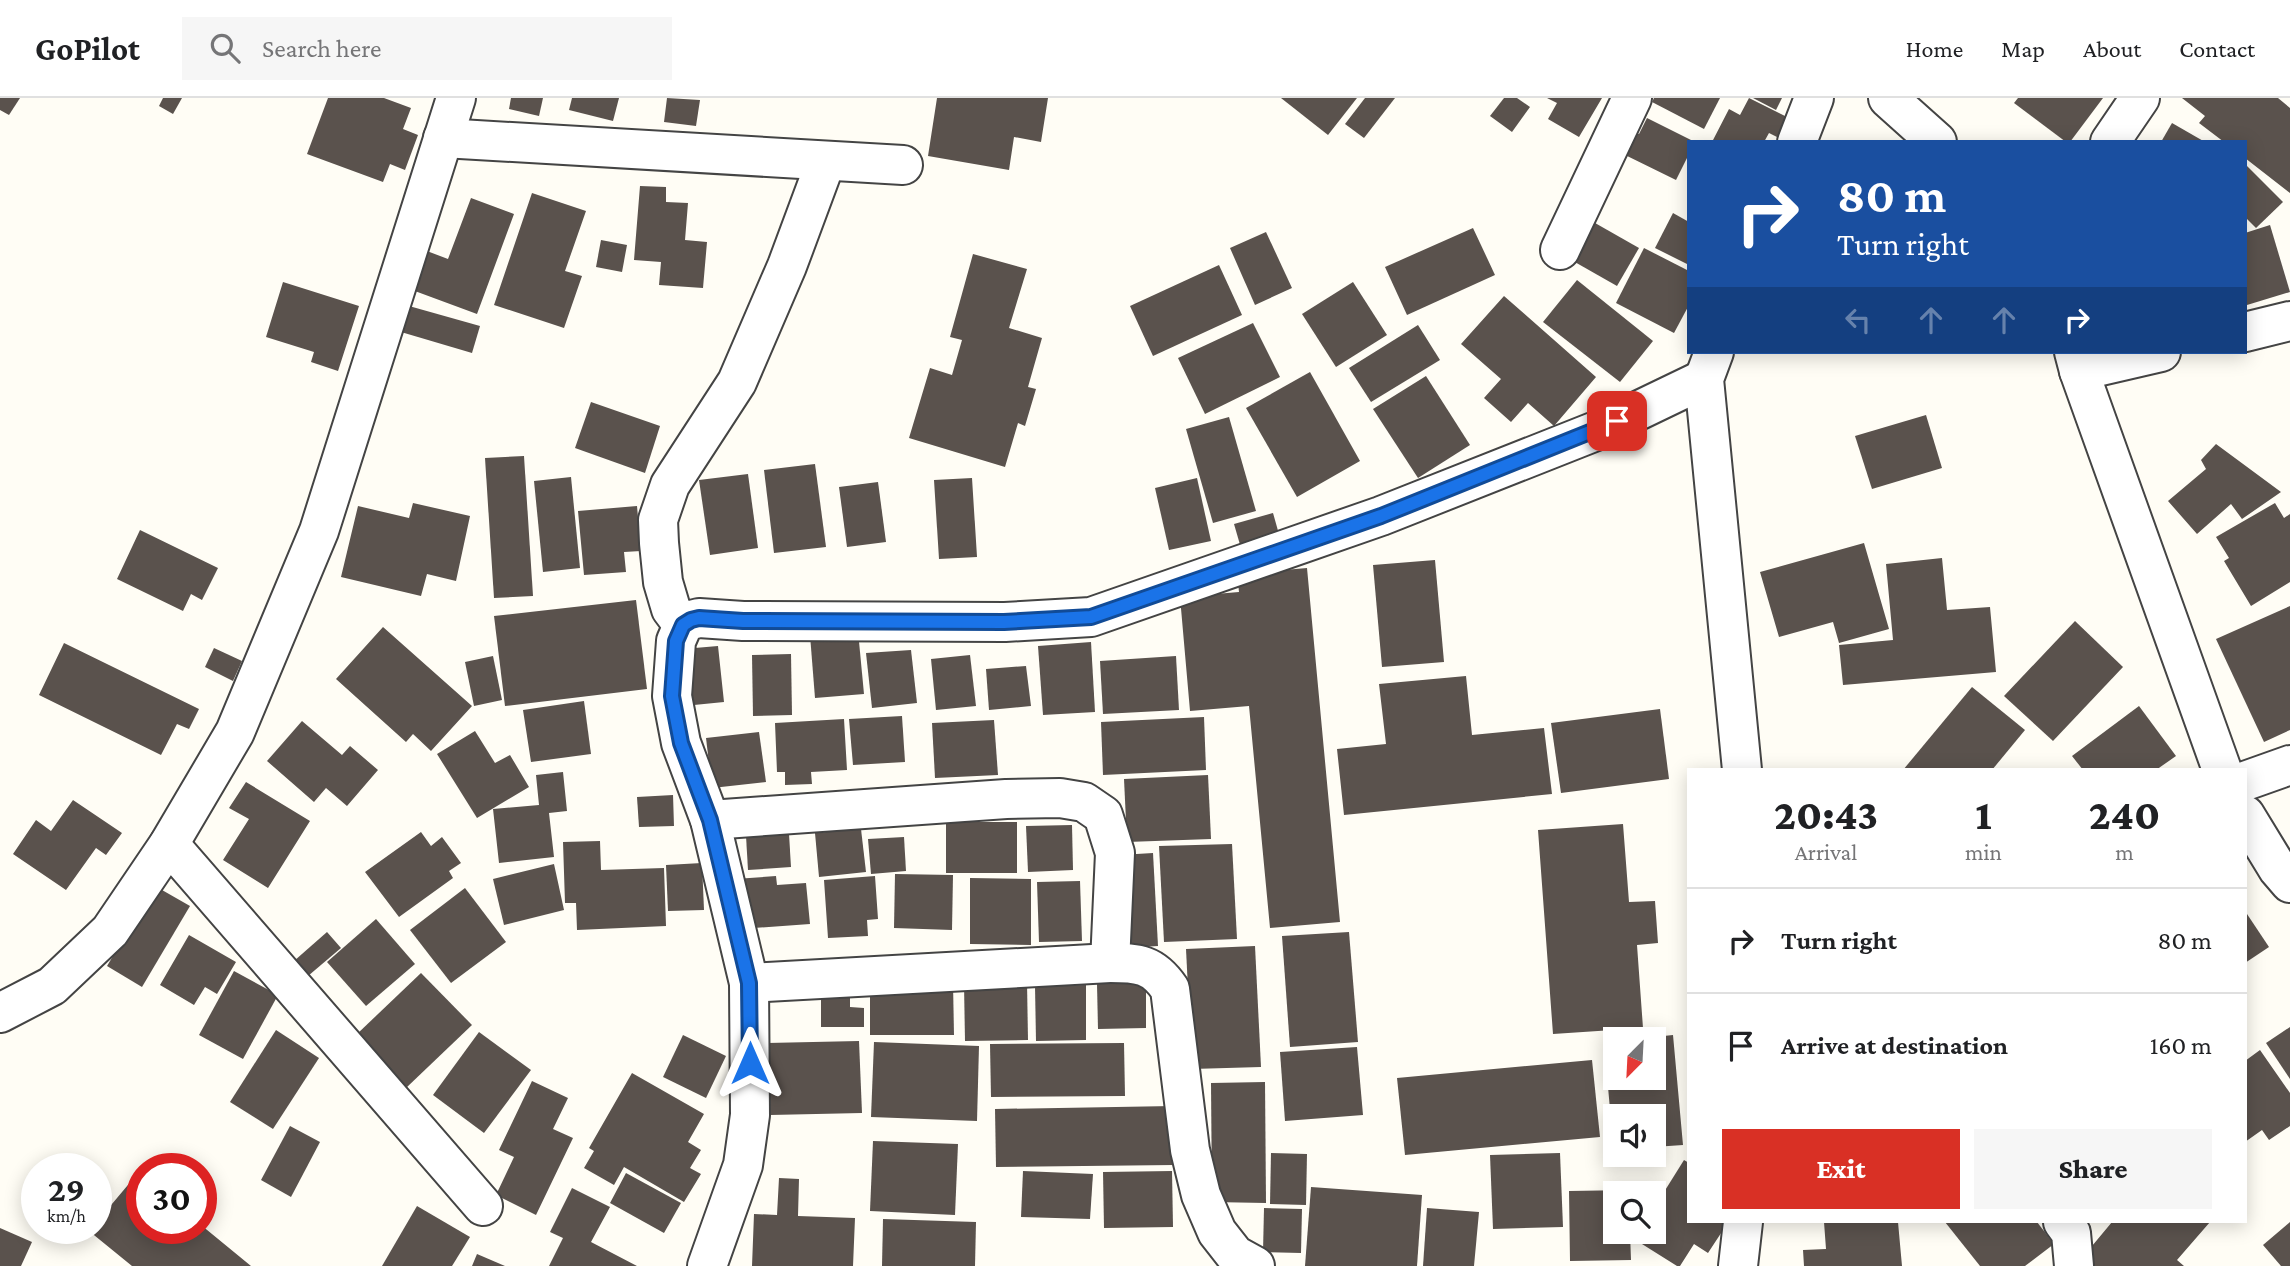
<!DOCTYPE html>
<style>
:root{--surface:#fff;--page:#f6f6f6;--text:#202124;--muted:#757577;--line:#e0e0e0;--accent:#d93025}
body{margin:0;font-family:"Crimson Pro",serif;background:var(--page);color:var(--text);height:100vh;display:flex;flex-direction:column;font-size:26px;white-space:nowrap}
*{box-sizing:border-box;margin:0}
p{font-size:23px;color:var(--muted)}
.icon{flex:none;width:38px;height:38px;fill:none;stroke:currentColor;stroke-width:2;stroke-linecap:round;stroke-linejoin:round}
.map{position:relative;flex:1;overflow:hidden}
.drawer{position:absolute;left:1687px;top:670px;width:560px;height:455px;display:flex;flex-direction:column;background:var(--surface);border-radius:0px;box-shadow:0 4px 18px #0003}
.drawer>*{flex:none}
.guide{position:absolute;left:1687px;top:42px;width:560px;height:214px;border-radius:0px;box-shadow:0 4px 18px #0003;background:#1a4fa0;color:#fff;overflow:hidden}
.needle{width:46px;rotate:204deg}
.buttons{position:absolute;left:1603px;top:929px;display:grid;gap:14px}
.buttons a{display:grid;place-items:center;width:63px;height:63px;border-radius:0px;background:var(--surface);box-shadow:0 4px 18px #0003;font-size:35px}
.speed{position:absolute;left:21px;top:1055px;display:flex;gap:14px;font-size:35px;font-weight:700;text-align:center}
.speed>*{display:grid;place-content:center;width:91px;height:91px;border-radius:50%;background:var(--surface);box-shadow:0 4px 18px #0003;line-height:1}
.speed small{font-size:18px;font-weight:400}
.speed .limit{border:10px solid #d22;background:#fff;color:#111}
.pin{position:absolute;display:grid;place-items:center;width:60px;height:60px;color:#fff;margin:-30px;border-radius:14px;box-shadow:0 4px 10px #0006}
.me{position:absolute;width:77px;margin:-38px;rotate:0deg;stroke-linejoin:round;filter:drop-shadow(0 0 5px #0008)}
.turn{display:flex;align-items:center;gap:24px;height:147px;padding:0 35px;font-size:32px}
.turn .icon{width:91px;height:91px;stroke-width:2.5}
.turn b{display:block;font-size:49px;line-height:60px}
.lanes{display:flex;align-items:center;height:66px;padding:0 35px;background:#0003;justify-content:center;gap:35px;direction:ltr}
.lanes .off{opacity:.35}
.eta{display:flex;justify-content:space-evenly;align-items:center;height:119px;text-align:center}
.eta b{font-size:42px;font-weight:800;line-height:49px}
.button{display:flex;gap:14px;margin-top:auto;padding:14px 35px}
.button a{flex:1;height:80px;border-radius:0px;background:var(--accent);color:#fff;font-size:28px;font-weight:800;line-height:80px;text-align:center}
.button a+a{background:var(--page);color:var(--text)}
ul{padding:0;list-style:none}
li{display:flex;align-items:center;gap:21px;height:105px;padding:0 35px;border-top:2px solid var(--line)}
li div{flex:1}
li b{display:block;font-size:26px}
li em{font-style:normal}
header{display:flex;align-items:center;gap:42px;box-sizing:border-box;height:98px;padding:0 35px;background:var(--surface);border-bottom:2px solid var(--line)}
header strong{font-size:33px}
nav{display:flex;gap:38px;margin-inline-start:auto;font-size:24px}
.search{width:490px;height:63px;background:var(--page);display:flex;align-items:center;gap:18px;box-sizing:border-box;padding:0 24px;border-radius:0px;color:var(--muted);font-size:26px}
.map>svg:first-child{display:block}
.building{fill:#5a524d}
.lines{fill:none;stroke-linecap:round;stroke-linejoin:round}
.minor-casing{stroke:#444;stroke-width:42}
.minor{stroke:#fff;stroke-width:38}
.route-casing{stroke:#114b97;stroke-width:18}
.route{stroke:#1a73e8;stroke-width:12}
</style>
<header>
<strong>GoPilot</strong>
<div class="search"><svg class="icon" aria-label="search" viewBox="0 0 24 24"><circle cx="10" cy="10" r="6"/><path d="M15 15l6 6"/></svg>Search here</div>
<nav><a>Home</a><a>Map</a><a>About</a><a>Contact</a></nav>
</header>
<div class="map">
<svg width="2290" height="1168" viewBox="0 0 2290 1168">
<rect width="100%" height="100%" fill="#fffdf5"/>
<g class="building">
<path d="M0,0H20L9,17L0,12Z"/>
<path d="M163,0H182L173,16L159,8Z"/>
<path d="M328,0H384L411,10L403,31L418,37L405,72L390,66L383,84L307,56Z"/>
<path d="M511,0H543L539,18L509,11Z"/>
<path d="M572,0H619L613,23L569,12Z"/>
<path d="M667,0L700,2L696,28L664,24Z"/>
<path d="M937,0H1048L1041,44L1014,39L1009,72L928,58Z"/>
<path d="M1281,0H1357L1328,37Z"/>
<path d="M1365,0H1395L1364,40L1345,26Z"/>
<path d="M1504,0H1517L1530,9L1512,34L1490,18Z"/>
<path d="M1547,0H1602L1579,39L1548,21L1557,5Z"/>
<path d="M1654,0H1720L1704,31L1652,4Z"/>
<path d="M1749,0L1787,19L1777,39L1769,35L1764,44H1712L1729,11L1740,17Z"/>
<path d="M1753,0H1782L1776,12Z"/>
<path d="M2018,0H2103L2070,44H2066L2014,5Z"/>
<path d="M2182,0H2278L2290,10V95L2245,60V44H2224L2199,25L2205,18Z"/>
<path d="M1647,20L1695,44H1689V56L1676,82L1619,54L1630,32L1639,36Z"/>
<path d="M2172,25L2205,44H2161Z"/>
<path d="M2245,66L2283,104L2256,130L2245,119Z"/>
<path d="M640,88L666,89V104L688,105L685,142L707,144L703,190L659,187L661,164L634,162Z"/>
<path d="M532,95L586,113L565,173L582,178L564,230L494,207Z"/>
<path d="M471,100L514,116L477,216L404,189L419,150L448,161Z"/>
<path d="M1673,115L1689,124V167L1655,150Z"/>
<path d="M1588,121L1639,150L1617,188L1566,159Z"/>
<path d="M2270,127L2290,194L2247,207L2245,200V135Z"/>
<path d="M1473,130L1495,177L1407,217L1385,169Z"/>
<path d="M1266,134L1292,190L1255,207L1230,150Z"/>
<path d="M601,142L627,147L622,174L596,169Z"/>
<path d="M1644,150L1689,173V207L1674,235L1616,205Z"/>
<path d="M973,156L1027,171L1009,230L1042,240L1028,289L1036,291L1025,328L1018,325L1005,369L909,340L930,270L952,277L962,242L950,239Z"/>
<path d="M1219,167L1242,217L1153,258L1130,208Z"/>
<path d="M1577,182L1653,243L1620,284L1543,224Z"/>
<path d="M283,184L359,208L338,273L311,264L314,254L266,239Z"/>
<path d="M1353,184L1387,237L1336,269L1302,216Z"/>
<path d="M1504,198L1596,279L1554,328L1528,305L1511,324L1484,300L1501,281L1461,246Z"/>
<path d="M409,208L480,228L472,255L401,234Z"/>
<path d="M1253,225L1280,279L1205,316L1178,260Z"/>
<path d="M1418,227L1440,262L1371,304L1349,270Z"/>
<path d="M1310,274L1360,363L1297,399L1246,310Z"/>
<path d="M1426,278L1470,347L1418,380L1373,311Z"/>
<path d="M591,304L660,328L645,375L575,350Z"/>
<path d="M1926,317L1942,370L1872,391L1855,338Z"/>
<path d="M1229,319L1256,413L1213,425L1186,331Z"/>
<path d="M2216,346L2281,394L2242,421L2231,406L2197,436L2168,403L2206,371L2201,362Z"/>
<path d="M524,358L533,498L494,500L485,360Z"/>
<path d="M815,366L826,449L774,455L764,372Z"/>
<path d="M748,376L758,450L710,457L699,382Z"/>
<path d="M571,379L580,470L543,474L534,383Z"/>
<path d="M972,380L977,459L939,461L934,382Z"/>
<path d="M1197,380L1211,443L1169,452L1155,390Z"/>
<path d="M878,384L886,444L847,449L839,389Z"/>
<path d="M413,405L470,418L456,483L427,476L421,498L341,479L358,408L409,420Z"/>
<path d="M2275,405L2284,420L2290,416V484L2251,508L2224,463L2229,460L2216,439Z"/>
<path d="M637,408L641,453L624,454L626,474L584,477L578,413Z"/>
<path d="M1273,415L1282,447L1243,457L1234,426Z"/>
<path d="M140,432L218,470L202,502L191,496L183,513L117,481Z"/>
<path d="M1864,445L1889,531L1839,545L1833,524L1779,539L1760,474Z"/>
<path d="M1942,460L1947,512L1990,509L1996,574L1843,587L1839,547L1893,542L1886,466Z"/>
<path d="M1435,462L1444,564L1382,569L1373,467Z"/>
<path d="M1307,470L1340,824L1270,830L1249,608L1190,613L1180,499L1239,494L1237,476Z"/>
<path d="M636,502L647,591L505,608L494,518Z"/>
<path d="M2290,508V632L2264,644L2216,541Z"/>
<path d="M2075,523L2123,569L2053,643L2004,598Z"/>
<path d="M383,529L472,608L431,653L413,636L406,644L336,581Z"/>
<path d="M858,533L864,596L815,600L810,537Z"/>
<path d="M1091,544L1095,614L1043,617L1038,548Z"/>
<path d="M64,545L199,611L189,631L177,626L161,657L39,597Z"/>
<path d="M718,548L724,604L694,607L695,612L678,614L683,551Z"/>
<path d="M214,550L242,563L233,583L205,569Z"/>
<path d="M911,552L917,605L872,610L866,555Z"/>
<path d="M791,556L792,617L753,618L752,557Z"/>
<path d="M970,557L976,608L936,612L931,561Z"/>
<path d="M493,558L502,602L474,608L465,564Z"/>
<path d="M1176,558L1179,612L1103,616L1100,563Z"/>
<path d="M1026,568L1031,608L989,612L986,571Z"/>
<path d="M1466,578L1472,637L1544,630L1552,696L1344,717L1337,651L1386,646L1379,586Z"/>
<path d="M1972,589L2025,632L1992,672H1903Z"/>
<path d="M584,603L591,656L531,664L523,612Z"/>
<path d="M2139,608L2176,658L2156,672H2083L2072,658Z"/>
<path d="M1660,611L1669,681L1561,695L1551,625Z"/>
<path d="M902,618L905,664L853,667L849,621Z"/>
<path d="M1204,619L1206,672L1103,677L1101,624Z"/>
<path d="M844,621L847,672L811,674L812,686L785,687V674H777L775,625Z"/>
<path d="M994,622L998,677L935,680L932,625Z"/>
<path d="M302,623L342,657L350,648L378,672L347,708L326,690L314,704L267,663Z"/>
<path d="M475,633L495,665L510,657L529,689L477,720L437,656Z"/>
<path d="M759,634L766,684L712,690L706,640Z"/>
<path d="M563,674L567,713L549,715L554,759L499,765L493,711L539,707L536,677Z"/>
<path d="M1208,677L1211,741L1127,744L1124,681Z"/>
<path d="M246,684L310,723L268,790L223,762L249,721L229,710Z"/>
<path d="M673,697L674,728L639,729L637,699Z"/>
<path d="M73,702L122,735L106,757L96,750L66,792L13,756L36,722L51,733Z"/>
<rect x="946" y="724" width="71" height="51"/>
<path d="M1623,726L1629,804L1655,803L1658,845L1637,847L1643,930L1553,936L1538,732Z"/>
<path d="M1072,727L1073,772L1028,774L1026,728Z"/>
<path d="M861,731L866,774L819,779L815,735Z"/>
<path d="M421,734L431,748L442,739L461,765L449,773L453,780L399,819L365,774Z"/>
<path d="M789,736L791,769L748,772L746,738Z"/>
<path d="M904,739L906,773L871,776L868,741Z"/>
<path d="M600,743L601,772L664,770L666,828L577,832L576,805H565L563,744Z"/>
<path d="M1232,746L1237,841L1164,844L1159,748Z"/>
<path d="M1153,755L1158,848L1126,850L1120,757Z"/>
<path d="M702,765L704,812L668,813L666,767Z"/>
<path d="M554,766L564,812L504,827L493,781Z"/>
<path d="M895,776L953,777L952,832L894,830Z"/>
<path d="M776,778L777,787L806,785L810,826L739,831L735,781Z"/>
<path d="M875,778L878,821L867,822L868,838L828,840L824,782Z"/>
<path d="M970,780L1031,781V847L970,846Z"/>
<path d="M1080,783L1082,843L1039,844L1037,784Z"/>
<path d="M155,788L190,808L142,889L107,868Z"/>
<path d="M465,790L506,844L451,885L410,832Z"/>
<path d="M2245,813L2269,849L2245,865Z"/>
<path d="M376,821L415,866L366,908L327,864Z"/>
<path d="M327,834L341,850L308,878L294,863Z"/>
<path d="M1349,834L1358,944L1290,949L1282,838Z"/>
<path d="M189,837L236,864L217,896L205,889L194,907L160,887Z"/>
<path d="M1255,848L1261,969L1192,971L1186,851Z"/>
<path d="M234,873L278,897L243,961L199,937Z"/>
<path d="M421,875L472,927L406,990L356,937Z"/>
<path d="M870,884L953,885L954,937H870Z"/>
<path d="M1027,884L1028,942L965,943L964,886Z"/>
<path d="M1146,885V930L1098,931L1097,886Z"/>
<path d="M821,887H850V909L864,910V929H821Z"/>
<path d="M1086,887V942L1036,943L1035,888Z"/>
<path d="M2290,929V981L2266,945Z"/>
<path d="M276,932L319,960L273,1031L230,1004Z"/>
<path d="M479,934L531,972L484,1035L433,997Z"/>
<path d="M683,937L726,958L706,1000L663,979Z"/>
<path d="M1673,937L1683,1047L1654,1049V1018H1615V1045H1613L1604,944L1615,943V980H1654V939Z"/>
<path d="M859,943L862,1015L770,1017L767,945Z"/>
<path d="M874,944L979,948L977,1023L871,1019Z"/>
<path d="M1124,945L1125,998L991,999L990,946Z"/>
<path d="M1357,949L1363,1017L1285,1023L1280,954Z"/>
<path d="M2260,952L2290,995V1028L2269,1042L2262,1032L2245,1044V963Z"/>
<path d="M1592,962L1600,1039L1405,1057L1397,980Z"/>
<path d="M632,975L704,1016L688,1044L701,1052L690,1070L701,1076L684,1104L624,1069L614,1087L584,1070L594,1053L589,1050Z"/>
<path d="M532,983L568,1000L553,1031L573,1040L536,1117L496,1097L514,1059L499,1052Z"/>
<path d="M1265,984L1266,1105L1212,1104L1211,985Z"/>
<path d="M1173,1008L1174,1067L996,1069L995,1011Z"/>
<path d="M290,1028L320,1044L291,1099L261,1082Z"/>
<path d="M873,1043L958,1046L955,1117L870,1113Z"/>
<path d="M1271,1055L1307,1056L1306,1107L1270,1106Z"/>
<path d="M1560,1055L1563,1129L1493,1131L1490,1057Z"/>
<path d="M1684,1062L1689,1065V1124H1723L1727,1126L1708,1155L1694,1146L1680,1168H1677L1634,1141L1639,1134H1654V1110Z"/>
<path d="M1023,1073L1093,1076L1090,1121L1021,1119Z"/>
<path d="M1172,1073L1173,1129L1104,1130L1103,1074Z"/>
<path d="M138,1075L142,1078V1130H201V1127L251,1168H132L89,1133L92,1130H96V1125Z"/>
<path d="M626,1075L681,1105L664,1135L610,1105Z"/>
<path d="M779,1080L799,1081L798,1118L855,1120L853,1168H752L754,1116L777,1117Z"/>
<path d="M1311,1089L1422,1097L1417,1168H1305Z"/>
<path d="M572,1090L610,1109L591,1144L637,1168H549L563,1140L550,1134Z"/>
<path d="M1630,1092V1096H1615V1134H1630L1631,1162L1570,1163L1569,1093Z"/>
<path d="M417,1108L470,1139L452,1168H382Z"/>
<path d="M1264,1110L1302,1111L1301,1155L1263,1154Z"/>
<path d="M1427,1110L1479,1114L1474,1168H1423Z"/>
<path d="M883,1121L976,1124L975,1168H882Z"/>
<path d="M1824,1124H1898L1902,1168H1804L1803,1152L1826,1151Z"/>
<path d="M1945,1124H2037L2054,1146L2025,1168H1980Z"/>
<path d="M2112,1124H2210L2177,1162L2184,1168H2091L2082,1160Z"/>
<path d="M2290,1124V1168H2281L2263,1147Z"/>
<path d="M0,1130L32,1144L21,1168H0Z"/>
<path d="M477,1156L505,1168H472Z"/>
</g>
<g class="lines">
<g class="minor-casing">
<g id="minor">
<path d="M1888,0L1937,44"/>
<path d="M443,40L903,67"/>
<path d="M1797,44L1814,0"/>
<path d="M2110,44L2140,0"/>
<path d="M1560,152L1632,0"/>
<path d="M2245,234L2290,223"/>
<path d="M1714,254L1704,281L1742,672"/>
<path d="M2074,254L2079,273L2222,672"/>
<path d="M2079,273L2161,254"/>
<path d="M683,527L671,511L663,484L659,445L658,422L670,387L737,284L787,168L826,63"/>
<path d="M2245,683L2290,667"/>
<path d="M2245,717L2278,771L2290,785"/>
<path d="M710,722L1006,701L1060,700L1084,704L1103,717L1115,755L1110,865C1139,865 1153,866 1170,891L1190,1052L1201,1097L1217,1134L1235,1157L1255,1168"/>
<path d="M169,746L483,1108"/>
<path d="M749,885L1110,865"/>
<path d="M0,915L52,888L110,833L169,746L235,634L319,433L456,0"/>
<path d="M2063,1124L2071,1135L2074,1168"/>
<path d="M707,1168L743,1067L750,1017L749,885L710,722L681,645L672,598L676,543L683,527L691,522L699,520L743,523L1005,524L1091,519L1381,418L1596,333L1704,281"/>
<path d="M1738,1168L1743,1124"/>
</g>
</g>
<use href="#minor" class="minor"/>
</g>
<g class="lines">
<g class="route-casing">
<path id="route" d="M750,965L749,885L710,722L681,645L672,598L676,543L683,527L691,522L699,520L743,523L1004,524L1091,519L1381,418L1617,323"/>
</g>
<use href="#route" class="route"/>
</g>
</svg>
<div class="buttons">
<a><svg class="needle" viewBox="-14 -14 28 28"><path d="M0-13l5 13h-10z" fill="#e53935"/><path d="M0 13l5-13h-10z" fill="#757577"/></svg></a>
<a><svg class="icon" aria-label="sound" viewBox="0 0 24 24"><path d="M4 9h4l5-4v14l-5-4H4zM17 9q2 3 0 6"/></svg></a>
<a><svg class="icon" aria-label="search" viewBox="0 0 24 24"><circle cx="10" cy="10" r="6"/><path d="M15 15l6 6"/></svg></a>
</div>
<div class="speed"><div>29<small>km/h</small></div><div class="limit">30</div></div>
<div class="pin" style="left:1617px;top:323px;background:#d93025"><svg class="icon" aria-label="arrive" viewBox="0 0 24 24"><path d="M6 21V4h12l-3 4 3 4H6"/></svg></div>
<svg class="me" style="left:750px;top:965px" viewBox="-20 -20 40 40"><path d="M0-17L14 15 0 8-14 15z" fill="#1a73e8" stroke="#fff" stroke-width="4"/></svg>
<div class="guide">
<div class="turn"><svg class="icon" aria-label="right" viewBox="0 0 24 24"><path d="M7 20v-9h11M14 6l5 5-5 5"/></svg><div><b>80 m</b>Turn right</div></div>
<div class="lanes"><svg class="icon off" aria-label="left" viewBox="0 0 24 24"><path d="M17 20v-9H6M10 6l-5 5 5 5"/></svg><svg class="icon off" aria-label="ahead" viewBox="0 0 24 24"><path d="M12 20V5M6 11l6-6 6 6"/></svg><svg class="icon off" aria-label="ahead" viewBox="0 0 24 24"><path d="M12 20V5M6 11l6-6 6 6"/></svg><svg class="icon" aria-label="right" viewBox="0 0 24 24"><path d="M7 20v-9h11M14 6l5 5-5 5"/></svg></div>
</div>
<section class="drawer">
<div class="eta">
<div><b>20:43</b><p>Arrival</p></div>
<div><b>1</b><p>min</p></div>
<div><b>240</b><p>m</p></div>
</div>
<ul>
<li><svg class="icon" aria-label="right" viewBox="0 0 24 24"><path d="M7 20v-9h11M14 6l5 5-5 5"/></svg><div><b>Turn right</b></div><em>80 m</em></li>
<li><svg class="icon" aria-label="arrive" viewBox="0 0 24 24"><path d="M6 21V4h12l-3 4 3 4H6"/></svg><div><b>Arrive at destination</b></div><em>160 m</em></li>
</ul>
<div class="button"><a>Exit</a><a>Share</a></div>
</section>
</div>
